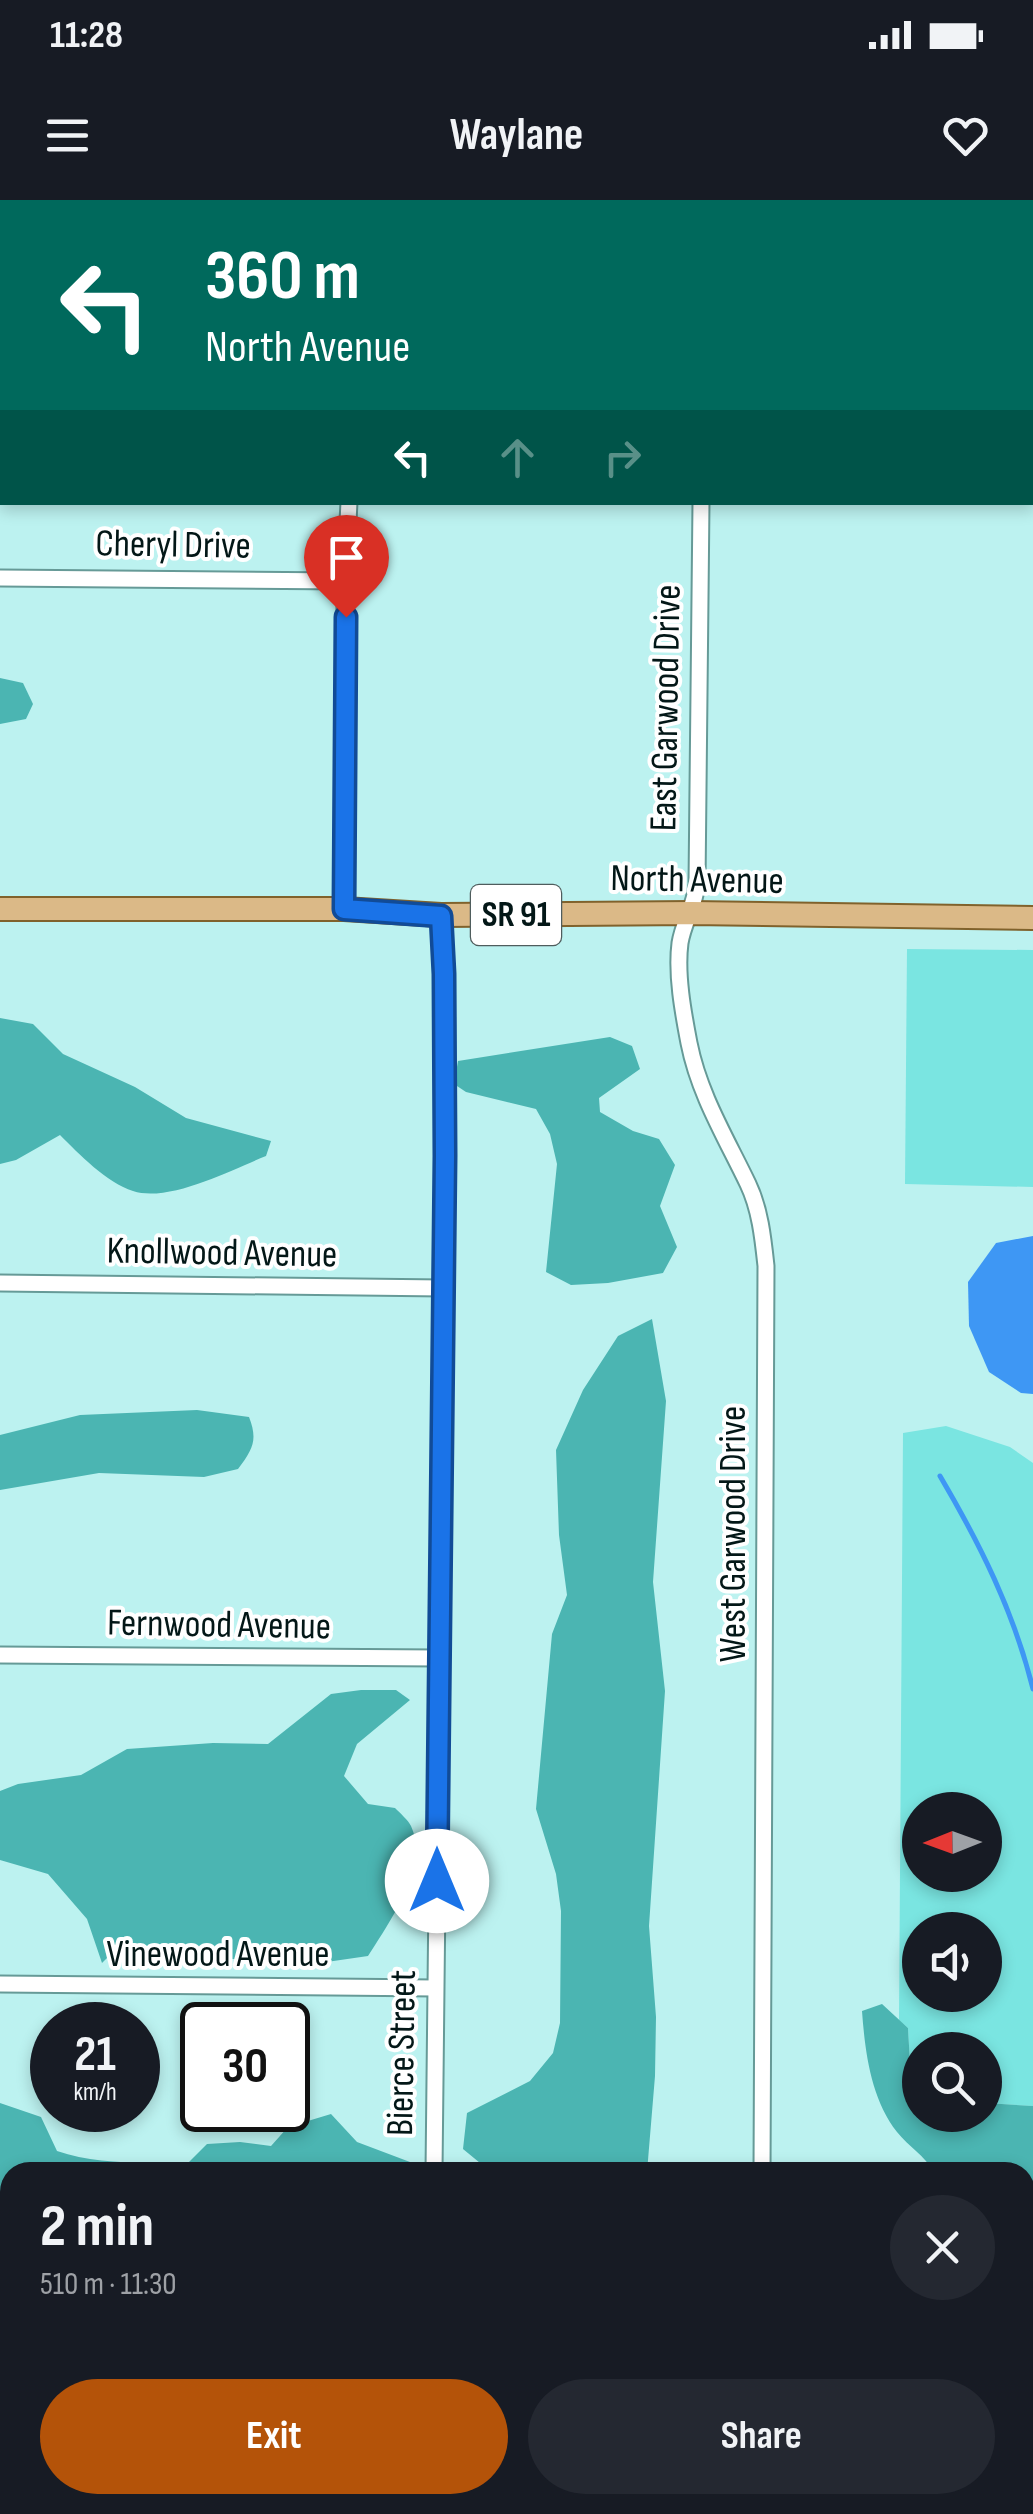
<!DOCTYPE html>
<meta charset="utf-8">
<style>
:root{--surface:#171b24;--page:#242831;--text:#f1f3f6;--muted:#9ea1a6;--accent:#b45309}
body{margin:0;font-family:"Sofia Sans Condensed",sans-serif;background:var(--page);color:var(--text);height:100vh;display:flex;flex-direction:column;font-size:38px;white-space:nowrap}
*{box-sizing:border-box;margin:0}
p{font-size:32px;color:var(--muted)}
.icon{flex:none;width:55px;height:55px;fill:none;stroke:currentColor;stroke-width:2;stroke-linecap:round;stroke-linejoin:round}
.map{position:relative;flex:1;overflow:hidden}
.panel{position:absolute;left:0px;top:1962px;width:1035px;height:352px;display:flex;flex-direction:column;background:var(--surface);border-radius:30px 30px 0 0;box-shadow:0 5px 15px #0003}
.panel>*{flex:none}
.guide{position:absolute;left:0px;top:0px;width:1035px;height:305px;box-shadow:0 5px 15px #0003;background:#00695c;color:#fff;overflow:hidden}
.needle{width:65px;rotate:269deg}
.fabs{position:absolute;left:902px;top:1592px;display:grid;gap:20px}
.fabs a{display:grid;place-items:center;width:100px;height:100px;border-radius:50%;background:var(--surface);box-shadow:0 5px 15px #0003;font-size:50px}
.speed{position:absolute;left:30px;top:1802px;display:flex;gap:20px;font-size:50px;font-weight:700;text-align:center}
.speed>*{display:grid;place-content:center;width:130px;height:130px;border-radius:50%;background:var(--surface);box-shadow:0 5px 15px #0003;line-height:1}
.speed small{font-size:25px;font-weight:400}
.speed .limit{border:5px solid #111;border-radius:15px;background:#fff;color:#111}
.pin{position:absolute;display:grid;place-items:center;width:85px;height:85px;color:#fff;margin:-102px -42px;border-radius:50% 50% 50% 0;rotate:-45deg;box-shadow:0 0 10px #0007}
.pin .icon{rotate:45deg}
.me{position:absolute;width:110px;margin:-55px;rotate:0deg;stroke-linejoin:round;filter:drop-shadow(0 0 8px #0008)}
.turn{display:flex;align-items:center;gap:35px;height:210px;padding:0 40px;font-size:45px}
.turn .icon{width:130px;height:130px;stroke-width:2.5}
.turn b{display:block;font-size:70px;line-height:85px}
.lanes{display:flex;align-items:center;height:95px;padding:0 40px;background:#0003;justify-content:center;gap:50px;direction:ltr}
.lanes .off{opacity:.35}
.round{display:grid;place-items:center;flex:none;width:105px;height:105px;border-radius:52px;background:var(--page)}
.overview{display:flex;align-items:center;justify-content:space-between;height:170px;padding:0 40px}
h1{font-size:60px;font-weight:700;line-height:75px}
.primary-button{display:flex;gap:20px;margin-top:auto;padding:20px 40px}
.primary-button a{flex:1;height:115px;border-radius:60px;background:var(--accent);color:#fff;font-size:40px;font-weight:700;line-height:115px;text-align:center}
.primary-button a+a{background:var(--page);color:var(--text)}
.status{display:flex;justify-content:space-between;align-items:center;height:70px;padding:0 50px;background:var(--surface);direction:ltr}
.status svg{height:28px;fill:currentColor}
header{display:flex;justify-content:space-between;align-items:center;height:130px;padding:0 40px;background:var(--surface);font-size:45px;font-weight:700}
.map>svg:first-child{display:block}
.green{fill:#7ae5e1;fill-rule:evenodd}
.forest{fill:#4bb5b2}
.water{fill:#3e97f4}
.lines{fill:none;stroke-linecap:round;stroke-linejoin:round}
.stream{stroke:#3e97f4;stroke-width:5}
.service-casing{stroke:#669a97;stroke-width:11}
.minor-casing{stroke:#669a97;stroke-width:19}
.primary-casing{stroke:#80622c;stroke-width:26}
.path{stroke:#6e9695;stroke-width:4;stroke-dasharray:5 5;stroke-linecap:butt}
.service{stroke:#fff;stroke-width:8}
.minor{stroke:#fff;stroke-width:15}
.primary{stroke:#dbb987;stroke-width:22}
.route-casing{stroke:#114b97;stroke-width:25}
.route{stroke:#1a73e8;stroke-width:18}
.labels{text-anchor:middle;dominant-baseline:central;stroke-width:8;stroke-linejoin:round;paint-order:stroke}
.shield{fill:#fff;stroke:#4f5d5d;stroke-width:2.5}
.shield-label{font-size:35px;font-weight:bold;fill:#031717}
.street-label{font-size:38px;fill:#031717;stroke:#fff}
</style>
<div class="status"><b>11:28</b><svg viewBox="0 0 49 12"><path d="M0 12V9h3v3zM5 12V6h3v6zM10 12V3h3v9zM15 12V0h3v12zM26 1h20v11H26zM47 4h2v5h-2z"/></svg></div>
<header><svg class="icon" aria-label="menu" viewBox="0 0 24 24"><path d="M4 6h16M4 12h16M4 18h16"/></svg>Waylane<svg class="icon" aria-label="heart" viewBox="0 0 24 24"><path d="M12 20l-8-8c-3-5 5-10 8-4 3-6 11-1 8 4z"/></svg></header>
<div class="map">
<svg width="1033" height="2314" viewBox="0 0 1033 2314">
<rect width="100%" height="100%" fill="#bcf2f0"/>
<g class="green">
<path d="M907,749L1033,750V987L905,984Z"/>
<path d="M946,1226L1010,1247L1033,1263V1906L985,1903V1850H920V1885L911,1881L908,1828L899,1820L903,1233ZM920,1610H985V1675H920ZM920,1730H985V1795H920Z"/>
</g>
<g class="forest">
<path d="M0,478L23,483L33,504L26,519L0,524Z"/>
<path d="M0,818L33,824L63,854L135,887L186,918L271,941L266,956C233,969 169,1003 133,991C107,983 79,954 60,935L16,960L0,964Z"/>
<path d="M610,837L632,846L640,869L599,898L600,912L633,931L659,939L675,965L660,1006L677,1047L663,1073L608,1083L571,1085L546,1072L557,964L550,934L536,909L466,892L454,884L458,861Z"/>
<path d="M652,1119L666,1201L653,1382L665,1491L649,1726L656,1817L655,1876L647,1972H491L463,1949L467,1913L530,1881L553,1853L560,1823L561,1711L556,1674L536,1609L552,1434L567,1395L559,1335L556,1250L583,1190L618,1136Z"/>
<path d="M197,1210L249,1217C258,1240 253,1249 238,1269L204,1277L99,1273L0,1290V1235L80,1215Z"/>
<path d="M361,1490H396L410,1500L357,1544L344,1576L368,1604L395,1608C400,1613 408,1620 411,1626C430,1666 388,1724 368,1756L299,1766L233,1759L178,1764L125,1740L102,1763L87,1719L48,1674L0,1660V1591L18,1584L81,1575L127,1549L213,1543L268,1544L331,1494Z"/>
<path d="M882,1804L908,1828L911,1881L920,1885V1915H985V1903L1033,1906V2314H915L916,2305H1025V1972H934C924,1955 909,1947 897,1932C871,1899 865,1852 862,1811Z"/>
<path d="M0,1903L41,1917L57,1951C98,1965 146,1963 189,1962L207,1944L240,1942L271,1946L288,1927L331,1914L357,1942L410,1962L413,1972H10V2035L0,2036Z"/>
<path d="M10,2267V2305L129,2307L109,2314H0V2269Z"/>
<path d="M351,2305H591L520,2314H349Z"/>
</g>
<path class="water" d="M1033,1036V1194L1021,1193L989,1172L969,1126L968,1082L996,1043Z"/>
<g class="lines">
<path class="stream" d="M940,1276C980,1344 1014,1412 1033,1489"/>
<g class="service-casing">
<path id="service" d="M2,46V0"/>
</g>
<g class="minor-casing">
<g id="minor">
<path d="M351,2V0"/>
<path d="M703,2V0"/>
<path d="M701,302L697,684C695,706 683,723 680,743C676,774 683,812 689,843C699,894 726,938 748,984C760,1009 763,1038 766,1066L762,1972"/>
<path d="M0,378L345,381"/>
<path d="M344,709L345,381L349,302"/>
<path d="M0,1083L443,1088"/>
<path d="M0,1455L438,1458"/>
<path d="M0,1784L435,1788"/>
<path d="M434,1972L445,956V774L441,715"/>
<path d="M0,2154H10"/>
<path d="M759,2314V2305"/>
</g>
</g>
<g class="primary-casing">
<path id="primary" d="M0,709H344L441,715L692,713L1033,718"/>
</g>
<path class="path" d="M252,2314V2305"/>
<use href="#service" class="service"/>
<use href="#minor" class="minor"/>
<use href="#primary" class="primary"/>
</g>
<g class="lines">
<g class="route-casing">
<path id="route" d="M346,417L344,709L441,716L444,774L445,956L437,1681"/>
</g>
<use href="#route" class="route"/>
</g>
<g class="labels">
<rect class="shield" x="471" y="685" width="90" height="60" rx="8"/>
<g class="shield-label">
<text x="516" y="715">SR 91</text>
</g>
<g class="street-label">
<text transform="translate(173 345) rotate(1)">Cheryl Drive</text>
<text transform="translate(666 508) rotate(-89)">East Garwood Drive</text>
<text transform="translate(697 680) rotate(1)">North Avenue</text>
<text transform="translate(222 1053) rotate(1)">Knollwood Avenue</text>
<text transform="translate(733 1334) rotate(-90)">West Garwood Drive</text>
<text transform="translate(219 1425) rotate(1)">Fernwood Avenue</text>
<text x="218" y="1754">Vinewood Avenue</text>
<text transform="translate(402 1853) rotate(-89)">Bierce Street</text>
</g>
</g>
</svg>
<div class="fabs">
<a><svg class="needle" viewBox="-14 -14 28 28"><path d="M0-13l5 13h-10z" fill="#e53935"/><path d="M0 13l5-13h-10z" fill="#9ea1a6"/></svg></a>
<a><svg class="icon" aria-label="sound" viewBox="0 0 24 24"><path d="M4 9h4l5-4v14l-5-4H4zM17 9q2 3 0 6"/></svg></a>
<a><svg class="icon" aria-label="search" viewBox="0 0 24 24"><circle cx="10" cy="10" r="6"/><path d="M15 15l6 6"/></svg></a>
</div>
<div class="speed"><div>21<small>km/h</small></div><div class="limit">30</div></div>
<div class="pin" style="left:346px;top:417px;background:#d93025"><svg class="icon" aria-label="arrive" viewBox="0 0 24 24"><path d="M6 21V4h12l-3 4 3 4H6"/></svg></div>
<svg class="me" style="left:437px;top:1681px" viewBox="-20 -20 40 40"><circle r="19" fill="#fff"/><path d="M0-13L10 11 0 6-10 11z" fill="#1a73e8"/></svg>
<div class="guide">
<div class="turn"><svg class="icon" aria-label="left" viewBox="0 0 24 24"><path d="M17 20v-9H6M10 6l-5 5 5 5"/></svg><div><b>360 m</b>North Avenue</div></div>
<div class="lanes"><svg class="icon" aria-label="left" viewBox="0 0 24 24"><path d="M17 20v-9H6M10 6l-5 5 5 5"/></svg><svg class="icon off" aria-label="ahead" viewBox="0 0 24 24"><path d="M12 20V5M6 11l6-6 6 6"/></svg><svg class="icon off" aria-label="right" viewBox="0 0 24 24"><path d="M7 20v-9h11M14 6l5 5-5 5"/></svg></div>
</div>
<section class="panel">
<div class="overview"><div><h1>2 min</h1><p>510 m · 11:30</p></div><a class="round"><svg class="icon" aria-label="close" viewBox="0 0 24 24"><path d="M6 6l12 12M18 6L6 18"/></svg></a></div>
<div class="primary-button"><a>Exit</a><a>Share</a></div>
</section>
</div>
